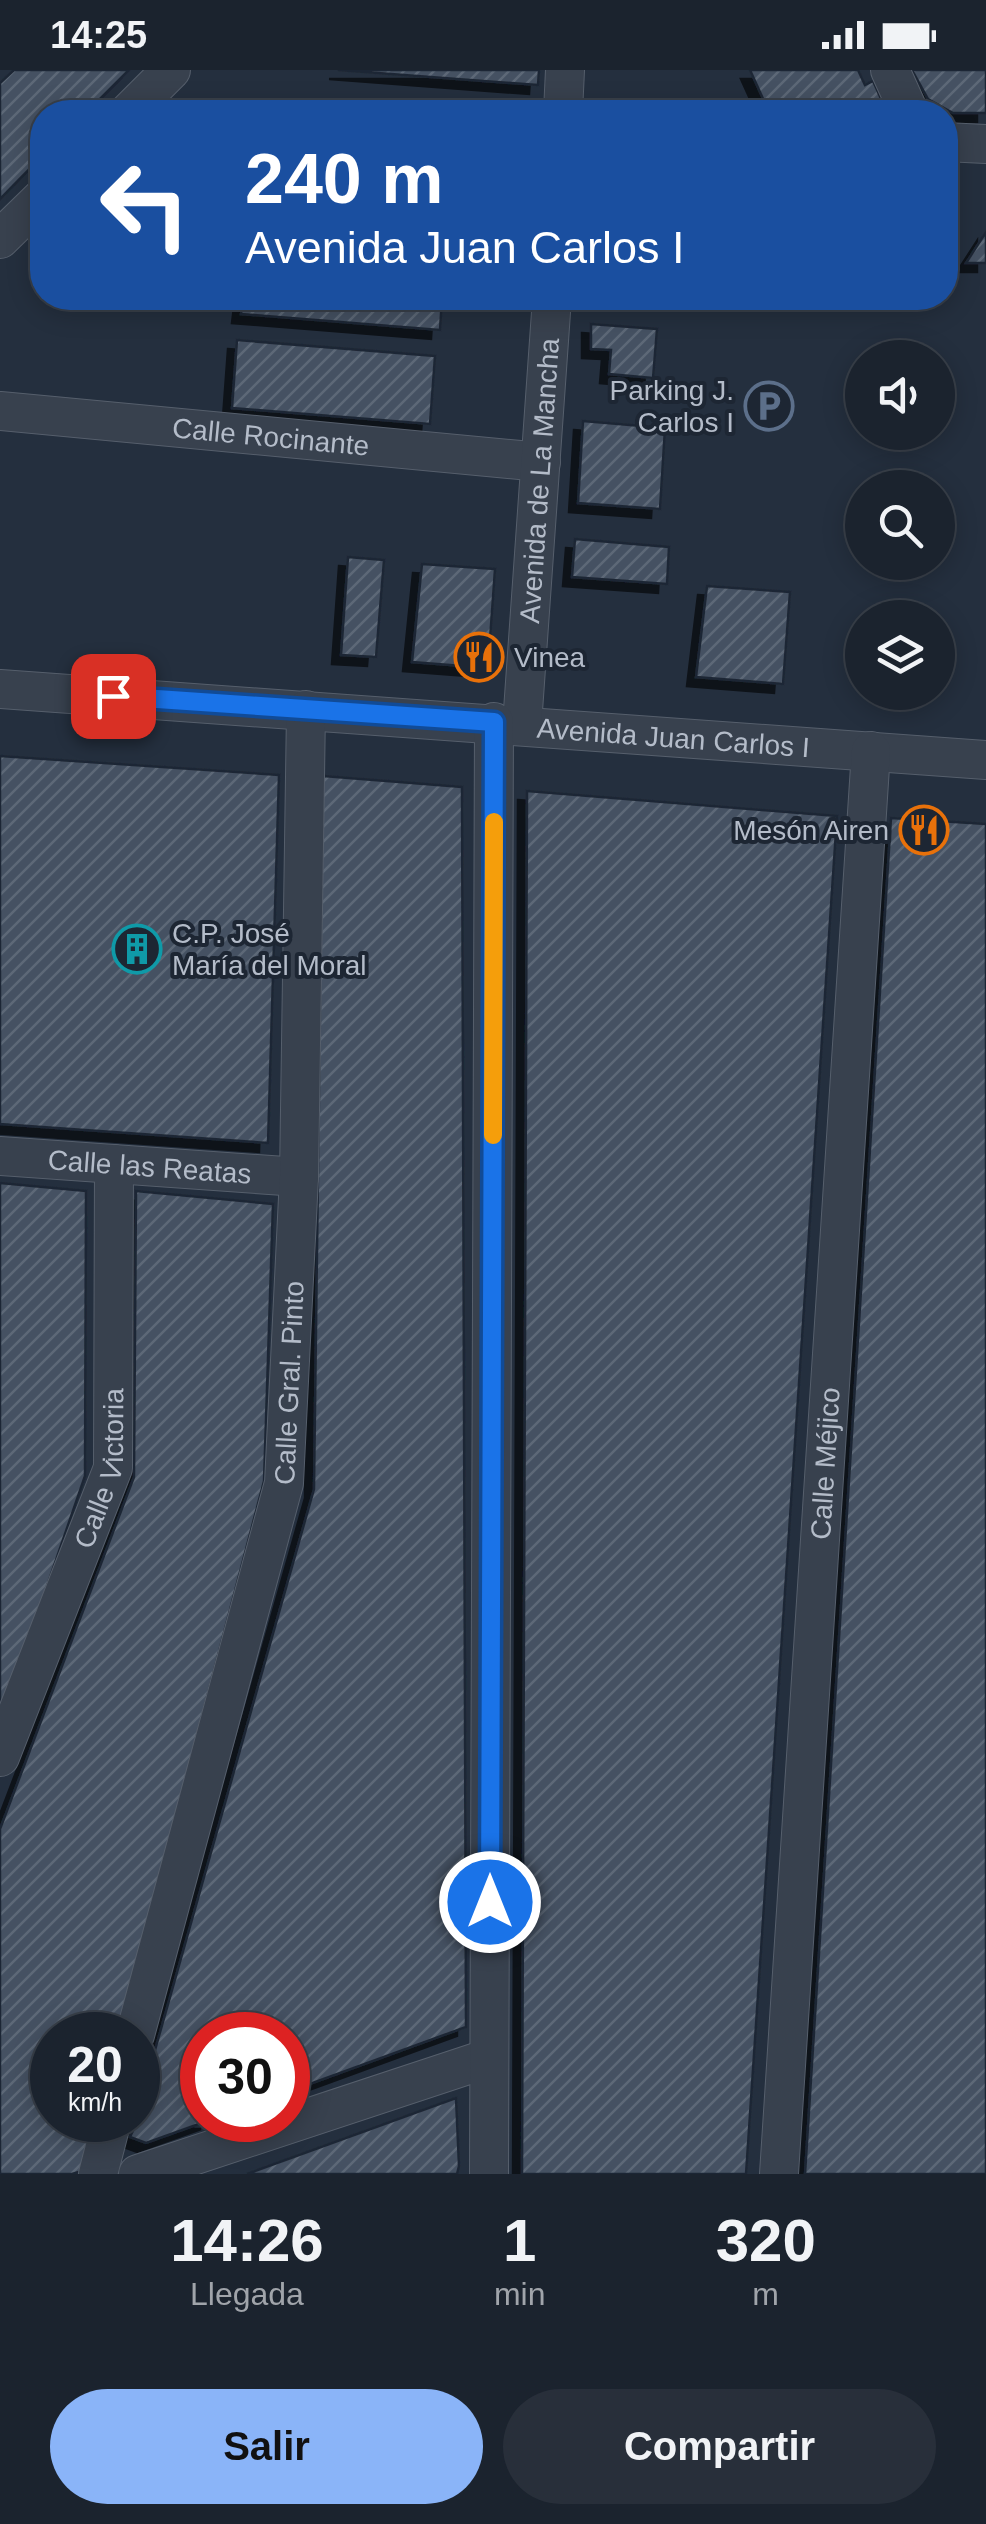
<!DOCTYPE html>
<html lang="es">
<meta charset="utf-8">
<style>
:root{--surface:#1b232e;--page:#282f3a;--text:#f1f3f6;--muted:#a0a4aa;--line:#39404a;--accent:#8ab4f8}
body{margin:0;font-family:Arial,sans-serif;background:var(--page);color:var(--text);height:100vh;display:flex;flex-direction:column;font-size:38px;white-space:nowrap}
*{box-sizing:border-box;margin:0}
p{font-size:32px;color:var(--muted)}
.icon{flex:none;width:55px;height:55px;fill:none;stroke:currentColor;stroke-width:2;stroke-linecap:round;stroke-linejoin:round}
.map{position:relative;height:2104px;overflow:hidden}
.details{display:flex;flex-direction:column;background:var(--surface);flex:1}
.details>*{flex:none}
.banner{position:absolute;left:30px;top:30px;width:928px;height:210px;border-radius:40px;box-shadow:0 5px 25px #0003,0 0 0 2px var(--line);background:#1a4fa0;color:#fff;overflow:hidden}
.buttons{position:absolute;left:845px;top:270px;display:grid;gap:20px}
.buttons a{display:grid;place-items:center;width:110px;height:110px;border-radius:50%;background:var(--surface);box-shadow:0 5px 25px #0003,0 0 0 2px var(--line);font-size:50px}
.speed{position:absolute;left:30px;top:1942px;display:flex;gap:20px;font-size:50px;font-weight:700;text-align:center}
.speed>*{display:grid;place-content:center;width:130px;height:130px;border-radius:50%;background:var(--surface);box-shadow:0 5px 25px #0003,0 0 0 2px var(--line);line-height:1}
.speed small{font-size:25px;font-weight:400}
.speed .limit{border:15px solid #d22;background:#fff;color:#111}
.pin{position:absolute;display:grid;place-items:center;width:85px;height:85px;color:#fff;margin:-42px;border-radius:20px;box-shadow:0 5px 15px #0006}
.me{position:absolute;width:110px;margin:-55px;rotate:0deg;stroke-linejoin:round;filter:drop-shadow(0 0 8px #0008)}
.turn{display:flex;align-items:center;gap:35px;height:210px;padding:0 50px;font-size:45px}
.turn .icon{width:130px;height:130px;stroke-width:2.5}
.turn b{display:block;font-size:70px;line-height:85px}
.eta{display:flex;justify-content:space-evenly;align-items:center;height:170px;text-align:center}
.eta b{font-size:60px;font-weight:800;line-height:70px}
.cta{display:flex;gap:20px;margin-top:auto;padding:20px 50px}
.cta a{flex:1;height:115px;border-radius:60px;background:var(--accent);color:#111;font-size:40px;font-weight:800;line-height:115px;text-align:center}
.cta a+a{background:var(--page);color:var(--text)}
.status{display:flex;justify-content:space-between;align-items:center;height:70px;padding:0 50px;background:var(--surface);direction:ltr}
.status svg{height:28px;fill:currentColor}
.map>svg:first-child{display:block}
.building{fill:url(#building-hatch);stroke:#1f2835;stroke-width:2.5;filter:url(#shadow)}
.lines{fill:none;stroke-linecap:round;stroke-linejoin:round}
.street-casing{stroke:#565f6c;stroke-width:40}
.street{stroke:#38414e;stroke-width:38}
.route-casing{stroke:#114b97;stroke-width:25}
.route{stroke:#1a73e8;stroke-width:18}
.slow{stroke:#f59e0b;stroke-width:18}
.labels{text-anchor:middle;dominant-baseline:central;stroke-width:8;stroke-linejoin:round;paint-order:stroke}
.poi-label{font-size:28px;fill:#b4bcc9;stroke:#1d2633;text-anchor:end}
.street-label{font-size:28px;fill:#b4bcc9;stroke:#1d2633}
</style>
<div class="status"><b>14:25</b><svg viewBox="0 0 49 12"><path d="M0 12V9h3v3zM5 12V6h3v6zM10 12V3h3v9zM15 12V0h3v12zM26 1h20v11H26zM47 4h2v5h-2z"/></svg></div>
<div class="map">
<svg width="986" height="2104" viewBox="0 0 986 2104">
<defs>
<pattern id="building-hatch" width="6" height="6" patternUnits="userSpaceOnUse" patternTransform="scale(2.5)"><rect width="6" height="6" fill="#455162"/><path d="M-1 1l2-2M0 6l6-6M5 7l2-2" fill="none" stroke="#5d6877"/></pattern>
<filter id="shadow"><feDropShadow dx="-9" dy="9" stdDeviation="0" flood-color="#0009"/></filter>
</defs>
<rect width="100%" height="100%" fill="#242f3e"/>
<g class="building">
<path d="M14,0H129L87,42H42V86L0,129V13Z"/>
<path d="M338,0H539L538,15Z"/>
<path d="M750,0H858L865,15L873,11L887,42H769Z"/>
<path d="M912,0H986V43H953L928,29Z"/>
<path d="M986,162V193H966Z"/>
<path d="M243,228H442L440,260L241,244Z"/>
<path d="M591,254L657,259L653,308L609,304L611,280L591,279Z"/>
<path d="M237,270L435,286L430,354L232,338Z"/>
<path d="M583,351L665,358L660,439L578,433Z"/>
<path d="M575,469L669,477L667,514L572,507Z"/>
<path d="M348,487L384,490L376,587L341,585Z"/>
<path d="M422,494L495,499L488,598L412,592Z"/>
<path d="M707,516L790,522L783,614L696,607Z"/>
<path d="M0,686L279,705L268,1073L0,1054Z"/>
<path d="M323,706L462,717L466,1957L288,2022V1965H202V2050H210L146,2073L130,2067L138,2050V2040L314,1419Z"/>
<path d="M527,721L837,746L746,2104H522Z"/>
<path d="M891,748L986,754V2104H805Z"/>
<path d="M0,1113L86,1121L85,1406L0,1652Z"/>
<path d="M136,1121L273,1134L264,1411L118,1965H52V2050H95L82,2101L72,2104H0V1759L134,1407Z"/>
<path d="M456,2028L459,2096L457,2104H247Z"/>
</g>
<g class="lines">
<g class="street-casing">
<g id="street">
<path d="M890,0L909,42"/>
<path d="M129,42L171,0"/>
<path d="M563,42L565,0"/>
<path d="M945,72L986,74"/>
<path d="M0,169L42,128"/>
<path id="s1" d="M0,341L541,392"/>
<path id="s2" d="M0,619L986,690"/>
<path id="s3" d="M522,655L552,228"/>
<path id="s4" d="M0,1086L299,1107"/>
<path id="s5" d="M0,1687L113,1398L114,1094"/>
<path id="s6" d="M135,1965L284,1413L299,1107L306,640"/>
<path d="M98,2104L112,2050"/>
<path d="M138,2104L489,1988"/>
<path d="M489,2104L494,652"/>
<path id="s7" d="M779,2104L871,681"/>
</g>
</g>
<use href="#street" class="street"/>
</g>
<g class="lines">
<g class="route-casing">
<path id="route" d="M113,626L494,652L490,1832"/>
</g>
<use href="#route" class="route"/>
<path class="slow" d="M493,1065L494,752"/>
</g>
<defs>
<g id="parking-ring" transform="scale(2.5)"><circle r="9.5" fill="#1d2633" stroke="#5c6f8a" stroke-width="1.5"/><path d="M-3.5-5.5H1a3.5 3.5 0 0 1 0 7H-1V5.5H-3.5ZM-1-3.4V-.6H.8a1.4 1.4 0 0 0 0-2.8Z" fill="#5c6f8a"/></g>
<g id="restaurant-ring" transform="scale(2.5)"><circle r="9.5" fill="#1d2633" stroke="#e8710a" stroke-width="1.5"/><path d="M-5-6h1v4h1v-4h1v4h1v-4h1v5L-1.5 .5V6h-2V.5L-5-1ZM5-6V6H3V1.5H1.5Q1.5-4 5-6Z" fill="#e8710a"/></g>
<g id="building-ring" transform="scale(2.5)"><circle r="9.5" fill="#1d2633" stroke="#0f9aa8" stroke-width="1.5"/><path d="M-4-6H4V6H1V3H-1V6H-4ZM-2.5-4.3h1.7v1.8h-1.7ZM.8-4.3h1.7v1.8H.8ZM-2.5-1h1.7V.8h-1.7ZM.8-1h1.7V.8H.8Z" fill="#0f9aa8"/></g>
</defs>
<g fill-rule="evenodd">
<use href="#parking-ring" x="769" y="336"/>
<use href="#restaurant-ring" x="479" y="587"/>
<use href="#restaurant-ring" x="924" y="760"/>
<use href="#building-ring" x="137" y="879"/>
</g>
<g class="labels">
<g class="poi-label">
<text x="734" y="320">Parking J.<tspan x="734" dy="32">Carlos I</tspan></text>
<text x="514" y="587" text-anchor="start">Vinea</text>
<text x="889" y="760">Mesón Airen</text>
<text x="172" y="863" text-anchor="start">C.P. José<tspan x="172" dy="32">María del Moral</tspan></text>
</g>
<g class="street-label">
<text stroke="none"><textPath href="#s1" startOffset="272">Calle Rocinante</textPath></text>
<text stroke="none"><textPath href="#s3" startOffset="245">Avenida de La Mancha</textPath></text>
<text stroke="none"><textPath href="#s2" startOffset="675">Avenida Juan Carlos I</textPath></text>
<text stroke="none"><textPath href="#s4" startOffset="150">Calle las Reatas</textPath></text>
<text stroke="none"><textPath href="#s6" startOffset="672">Calle Gral. Pinto</textPath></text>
<text stroke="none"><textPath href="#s7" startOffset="712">Calle Méjico</textPath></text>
<text stroke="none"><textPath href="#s5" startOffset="308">Calle Victoria</textPath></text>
</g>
</g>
</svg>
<div class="buttons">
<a><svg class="icon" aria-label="sound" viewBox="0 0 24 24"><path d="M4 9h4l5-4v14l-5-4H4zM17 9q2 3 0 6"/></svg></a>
<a><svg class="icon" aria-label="search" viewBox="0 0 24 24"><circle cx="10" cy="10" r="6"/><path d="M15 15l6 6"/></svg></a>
<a><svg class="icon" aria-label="layers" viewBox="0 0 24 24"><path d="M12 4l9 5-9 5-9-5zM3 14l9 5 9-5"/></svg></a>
</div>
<div class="speed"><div>20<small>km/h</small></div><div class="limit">30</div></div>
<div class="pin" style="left:113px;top:626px;background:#d93025"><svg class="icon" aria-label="arrive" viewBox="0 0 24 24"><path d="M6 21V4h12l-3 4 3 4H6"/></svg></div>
<svg class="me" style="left:490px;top:1832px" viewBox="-20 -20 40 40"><circle r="17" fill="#1a73e8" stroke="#fff" stroke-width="3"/><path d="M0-11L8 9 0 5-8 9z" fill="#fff"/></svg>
<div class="banner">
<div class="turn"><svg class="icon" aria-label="left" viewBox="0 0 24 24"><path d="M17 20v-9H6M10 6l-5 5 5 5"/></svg><div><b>240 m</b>Avenida Juan Carlos I</div></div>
</div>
</div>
<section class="details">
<div class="eta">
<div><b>14:26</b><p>Llegada</p></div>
<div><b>1</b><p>min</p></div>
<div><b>320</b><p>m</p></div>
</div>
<div class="cta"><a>Salir</a><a>Compartir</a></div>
</section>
